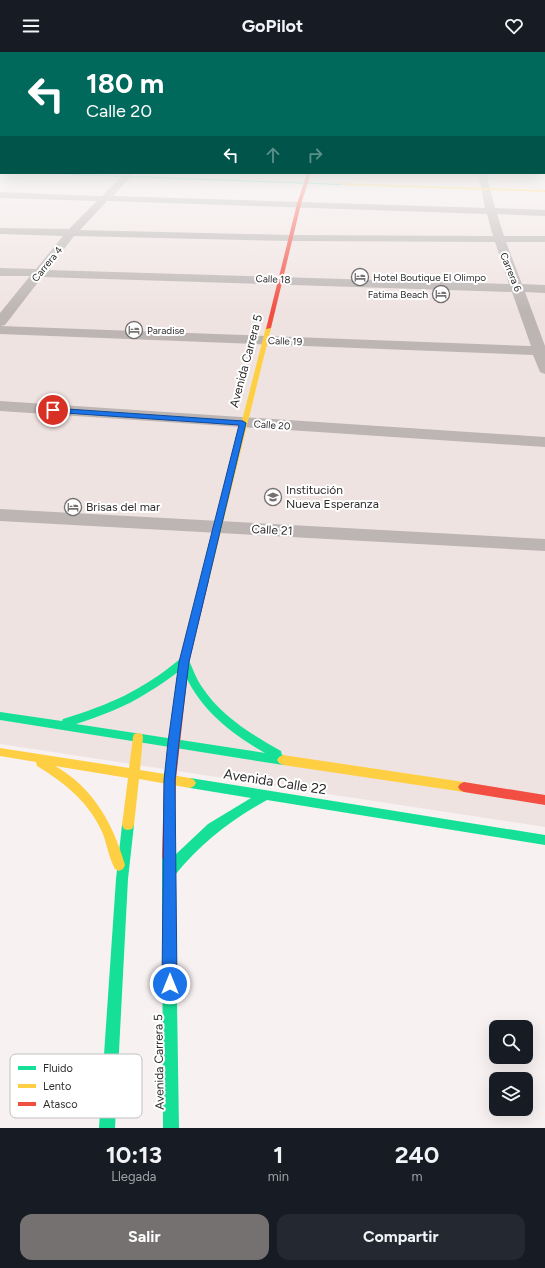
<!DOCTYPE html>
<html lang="es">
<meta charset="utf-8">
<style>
:root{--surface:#171b24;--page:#242831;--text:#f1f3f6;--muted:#9ea1a6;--accent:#757171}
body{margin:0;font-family:Figtree,sans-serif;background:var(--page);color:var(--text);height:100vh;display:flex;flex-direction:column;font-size:15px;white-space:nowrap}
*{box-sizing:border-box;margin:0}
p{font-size:13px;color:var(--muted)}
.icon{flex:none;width:22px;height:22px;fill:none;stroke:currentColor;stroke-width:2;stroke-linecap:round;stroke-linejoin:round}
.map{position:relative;height:1076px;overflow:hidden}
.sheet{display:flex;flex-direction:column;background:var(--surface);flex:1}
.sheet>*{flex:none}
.hud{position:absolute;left:0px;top:0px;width:545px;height:122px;box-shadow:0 4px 16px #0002;background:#00695c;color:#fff;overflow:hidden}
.controls{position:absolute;left:489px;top:968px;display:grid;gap:8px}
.controls a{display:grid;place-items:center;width:44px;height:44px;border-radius:8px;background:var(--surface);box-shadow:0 4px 16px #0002;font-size:20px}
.pin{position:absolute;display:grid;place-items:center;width:34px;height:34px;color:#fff;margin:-17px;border:2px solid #fff;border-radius:50%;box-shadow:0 1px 4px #0007}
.me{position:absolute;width:44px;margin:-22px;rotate:0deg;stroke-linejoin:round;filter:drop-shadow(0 0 3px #0008)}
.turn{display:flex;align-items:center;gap:14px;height:84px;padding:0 20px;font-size:18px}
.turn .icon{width:52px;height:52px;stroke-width:2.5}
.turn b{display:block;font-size:28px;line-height:34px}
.lanes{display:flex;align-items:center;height:38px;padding:0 20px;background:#0003;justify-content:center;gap:20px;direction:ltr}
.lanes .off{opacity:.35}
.eta{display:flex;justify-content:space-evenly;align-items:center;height:68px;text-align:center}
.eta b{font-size:24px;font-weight:700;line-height:28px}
.primary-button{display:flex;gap:8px;margin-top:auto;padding:8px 20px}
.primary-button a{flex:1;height:46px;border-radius:12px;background:var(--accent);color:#fff;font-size:16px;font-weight:700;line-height:46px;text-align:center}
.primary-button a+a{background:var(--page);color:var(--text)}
header{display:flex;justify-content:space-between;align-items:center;height:52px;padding:0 20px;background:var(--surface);font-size:18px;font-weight:700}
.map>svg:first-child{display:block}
.built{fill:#efe3e1}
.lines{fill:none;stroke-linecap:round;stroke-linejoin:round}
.street{fill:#bcb5b4;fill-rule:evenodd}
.fast{fill:#16e098;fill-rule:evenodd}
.slow{fill:#ffcf43;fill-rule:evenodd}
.jam{fill:#f24e42;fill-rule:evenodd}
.route{fill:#1a73e8;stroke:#114b97}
.labels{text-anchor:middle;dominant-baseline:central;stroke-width:4;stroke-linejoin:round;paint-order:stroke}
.far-street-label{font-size:10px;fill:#2f2c2c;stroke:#fff}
.far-poi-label{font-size:10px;fill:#2f2c2c;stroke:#fff;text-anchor:start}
.street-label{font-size:12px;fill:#2f2c2c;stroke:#fff}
.poi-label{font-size:12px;fill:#2f2c2c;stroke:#fff;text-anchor:start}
.near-street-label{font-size:14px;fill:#2f2c2c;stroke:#fff}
.key{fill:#fff;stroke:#c1c0c0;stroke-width:1}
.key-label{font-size:11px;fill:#2f2c2c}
</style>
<header><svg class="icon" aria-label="menu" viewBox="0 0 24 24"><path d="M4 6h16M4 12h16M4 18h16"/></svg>GoPilot<svg class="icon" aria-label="heart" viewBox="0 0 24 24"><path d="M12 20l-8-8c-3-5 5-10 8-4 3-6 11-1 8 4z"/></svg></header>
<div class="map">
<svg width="545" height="1076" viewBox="0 0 545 1076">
<rect width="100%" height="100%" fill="#f7f2f1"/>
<path class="built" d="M0,111L1,121H544L545,111V775L0,692Z"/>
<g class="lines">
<g class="street">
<path d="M125,121H134L113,144L485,156L478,121H486L495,156L545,158V164L497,162L504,184H545V190H506L522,232L545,233V241L525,240L545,294V322L540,320L533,303L0,282V261L30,224H0V216L36,217L63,184L0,182V176L69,177L97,149L0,146V140L102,144ZM107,149L487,162L493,184L291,183L80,178ZM74,184L291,189L495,190L509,232L48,218ZM42,225L512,240L531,294L1,274L5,273Z"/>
<path d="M0,349L545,385V395L0,359Z"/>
<path d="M0,457L545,487V499L0,469Z"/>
</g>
<g class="fast">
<rect x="0" y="119" width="1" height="2"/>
<path d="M17,121H51L343,132L341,133Z"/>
<path d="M184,606L188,607C193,616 196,627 202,635C221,664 251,682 281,699L282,703L287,705L289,708L287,711L283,713L0,668V660L62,669L63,667C111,652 141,639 180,607ZM182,617C200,657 227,679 265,701L76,672C101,664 125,655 147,641C159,634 171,625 182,617Z"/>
<path d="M190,726L545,783V793L267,748C231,768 201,791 175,823L179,1076H163L162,805L164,801L168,799L172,801L174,804L208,772L251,746L190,736L186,734L184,731L186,728Z"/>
<path d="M128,768L132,769L134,773L128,827L115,1076H99L116,827L122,773L124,769Z"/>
</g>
<g class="slow">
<path d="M340,131L545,138V140L341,133Z"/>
<path d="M266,275L271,276L209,528L205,531L201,528Z"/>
<path d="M138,681L142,682L143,685L140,718L190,726L194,728L196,731L194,734L190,736L139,727L134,773L132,777L128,778L124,777L122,773L128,726L55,714C94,736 113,772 125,813L123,817L119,819L115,817C109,806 107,793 103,782C90,751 65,731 37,714L36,710L0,704V696L129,716L133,685L134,682Z"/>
<path d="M283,703L464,730L468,732L470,735L468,738L464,740L283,713L279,711L277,708L279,705Z"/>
</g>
<g class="jam">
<rect x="544" y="111" width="1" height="2"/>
<path d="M307,121H311L301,152L271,276L266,277L297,152Z"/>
<path d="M205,525L209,528L189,610L176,727L174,805L172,809L168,811L164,809L162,805L164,727L179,610L201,528Z"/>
<path d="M464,730L545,743V753L464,740L460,738L458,735L460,732Z"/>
</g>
</g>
<linearGradient id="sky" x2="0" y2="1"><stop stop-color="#9cafcc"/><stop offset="0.43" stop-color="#fbf9f9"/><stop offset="1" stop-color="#fbf9f9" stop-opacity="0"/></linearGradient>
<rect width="545" height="261" fill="url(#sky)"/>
<path class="route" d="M53,356L243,369L246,371L189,610L179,690L175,728L177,932L175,937L170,939L165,937L162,932L164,728L168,690L179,610L239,373L51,360V357Z"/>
<defs>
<g id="hotel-ring" transform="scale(0.9)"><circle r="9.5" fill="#fff" stroke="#757171" stroke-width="1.5"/><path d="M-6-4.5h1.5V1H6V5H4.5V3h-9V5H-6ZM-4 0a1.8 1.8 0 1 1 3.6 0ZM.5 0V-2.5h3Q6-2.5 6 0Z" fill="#757171"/></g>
<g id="school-ring" transform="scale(0.9)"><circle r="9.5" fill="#fff" stroke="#757171" stroke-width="1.5"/><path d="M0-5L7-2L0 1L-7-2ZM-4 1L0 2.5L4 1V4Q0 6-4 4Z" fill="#757171"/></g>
</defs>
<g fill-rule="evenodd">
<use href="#hotel-ring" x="360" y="225"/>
<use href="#hotel-ring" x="441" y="242"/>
<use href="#hotel-ring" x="134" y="278"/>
<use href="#school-ring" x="273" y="445"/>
<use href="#hotel-ring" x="73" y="455"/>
</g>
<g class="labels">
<g class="far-street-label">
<text transform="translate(47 212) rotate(-51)">Carrera 4</text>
<text transform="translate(511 220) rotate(68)">Carrera 6</text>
<text transform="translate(273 227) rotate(2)">Calle 18</text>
<text transform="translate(285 289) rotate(2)">Calle 19</text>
<text transform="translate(272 373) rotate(4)">Calle 20</text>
</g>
<g class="far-poi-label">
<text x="373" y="225">Hotel Boutique El Olimpo</text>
<text x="428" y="242" text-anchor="end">Fatima Beach</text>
<text x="147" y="278">Paradise</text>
</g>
<g class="street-label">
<text transform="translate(246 309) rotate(-75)">Avenida Carrera 5</text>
<text transform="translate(272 478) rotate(3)">Calle 21</text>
<text transform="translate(159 1010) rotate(-91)">Avenida Carrera 5</text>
</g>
<g class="poi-label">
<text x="286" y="438">Institución<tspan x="286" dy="14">Nueva Esperanza</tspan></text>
<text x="86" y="455">Brisas del mar</text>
</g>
<g class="near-street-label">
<text transform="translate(275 730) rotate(9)">Avenida Calle 22</text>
</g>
</g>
<rect x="10" y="1002" width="132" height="64" rx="6" class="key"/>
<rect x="18" y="1014" width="18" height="4" fill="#16e098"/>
<rect x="18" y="1032" width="18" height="4" fill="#ffcf43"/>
<rect x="18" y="1050" width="18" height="4" fill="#f24e42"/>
<g class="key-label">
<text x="43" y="1020">Fluido</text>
<text x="43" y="1038">Lento</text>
<text x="43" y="1056">Atasco</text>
</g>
</svg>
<div class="controls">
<a><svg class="icon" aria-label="search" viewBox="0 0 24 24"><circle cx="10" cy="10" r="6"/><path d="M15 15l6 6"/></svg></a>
<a><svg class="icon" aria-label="layers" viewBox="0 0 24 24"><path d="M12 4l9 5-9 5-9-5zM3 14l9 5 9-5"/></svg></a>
</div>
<div class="pin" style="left:53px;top:358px;background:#d93025"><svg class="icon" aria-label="arrive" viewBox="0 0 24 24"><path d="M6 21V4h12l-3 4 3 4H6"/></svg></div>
<svg class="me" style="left:170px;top:932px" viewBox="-20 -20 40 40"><circle r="17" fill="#1a73e8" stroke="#fff" stroke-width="3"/><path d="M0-11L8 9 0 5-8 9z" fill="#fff"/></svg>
<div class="hud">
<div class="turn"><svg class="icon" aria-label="left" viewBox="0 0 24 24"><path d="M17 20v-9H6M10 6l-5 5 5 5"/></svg><div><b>180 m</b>Calle 20</div></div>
<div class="lanes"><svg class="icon" aria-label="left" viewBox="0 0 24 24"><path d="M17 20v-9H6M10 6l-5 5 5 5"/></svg><svg class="icon off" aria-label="ahead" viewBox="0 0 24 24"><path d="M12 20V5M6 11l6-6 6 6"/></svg><svg class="icon off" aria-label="right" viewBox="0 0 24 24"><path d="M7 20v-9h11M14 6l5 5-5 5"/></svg></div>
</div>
</div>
<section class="sheet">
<div class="eta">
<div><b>10:13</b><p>Llegada</p></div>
<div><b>1</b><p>min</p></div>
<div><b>240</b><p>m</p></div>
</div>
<div class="primary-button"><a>Salir</a><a>Compartir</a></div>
</section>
